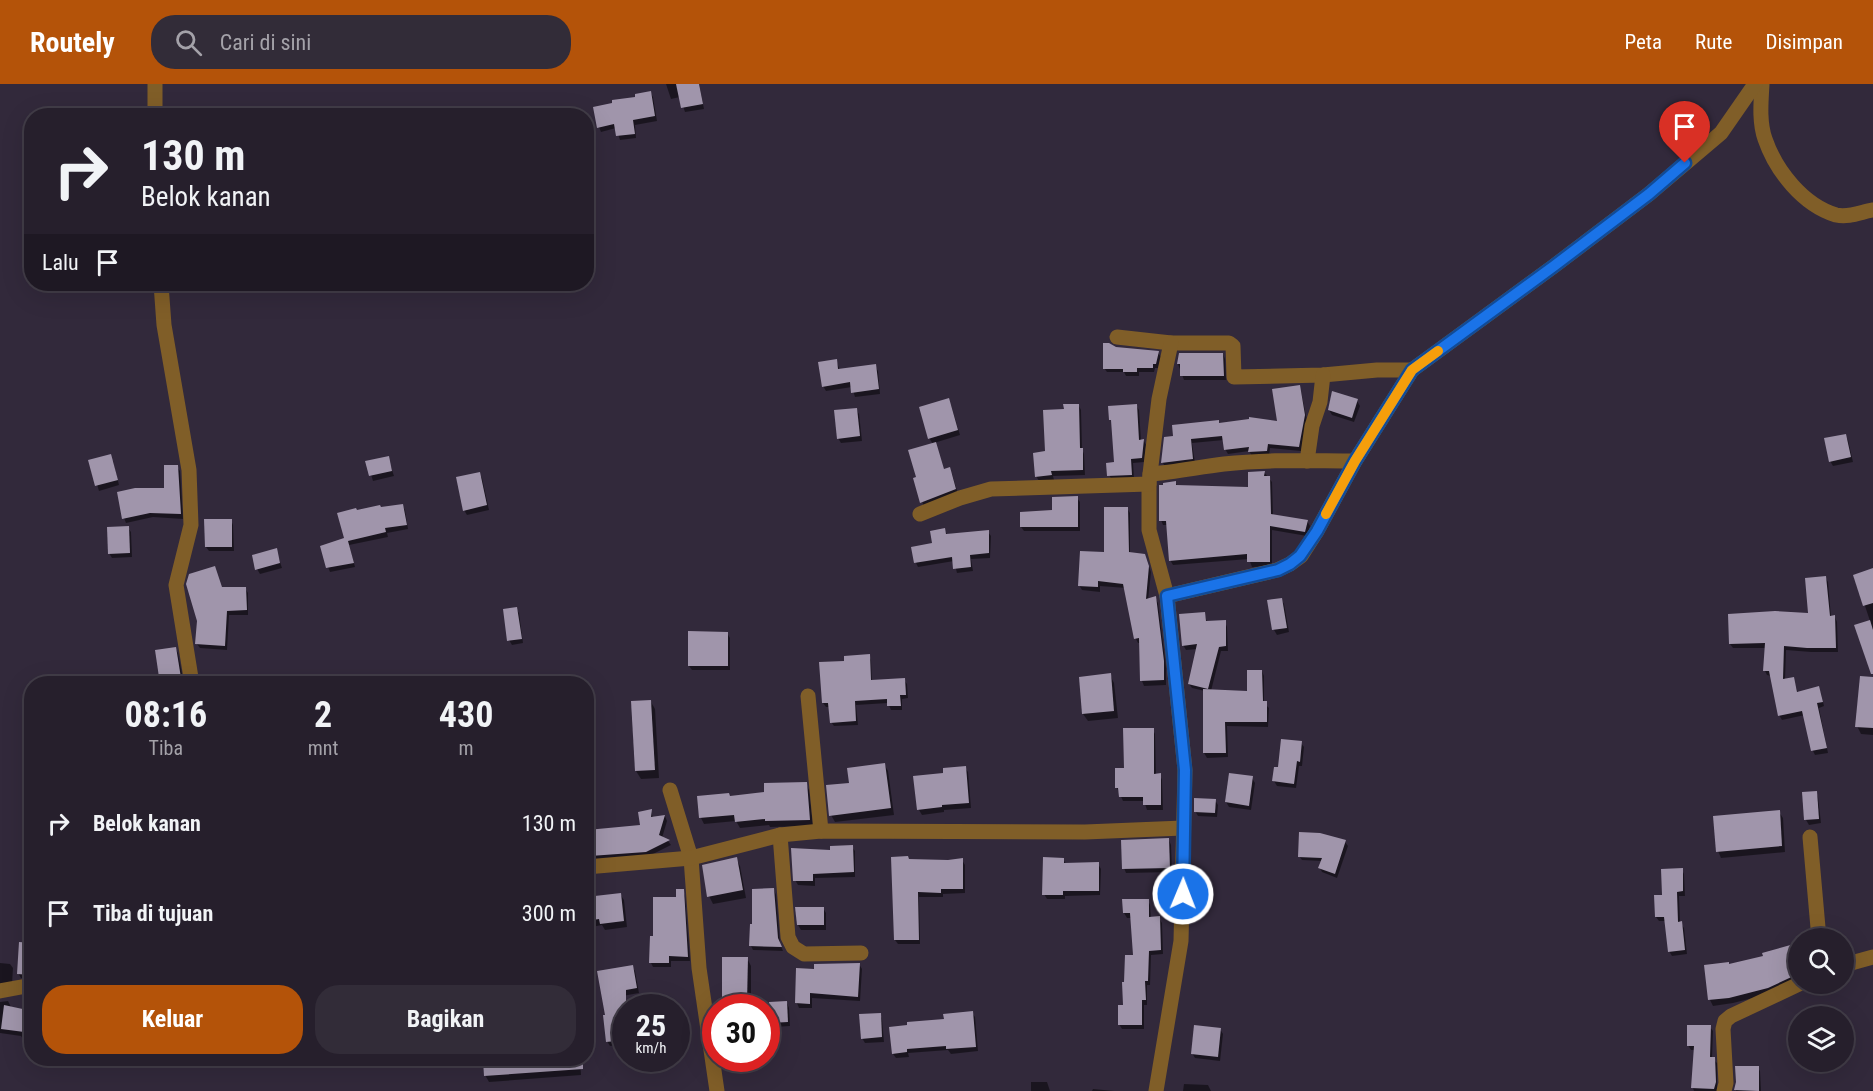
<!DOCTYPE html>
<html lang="id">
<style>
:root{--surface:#261f2c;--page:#322c38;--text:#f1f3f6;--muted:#a4a2a9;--line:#423d48;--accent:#b45309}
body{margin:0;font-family:"Roboto Condensed",sans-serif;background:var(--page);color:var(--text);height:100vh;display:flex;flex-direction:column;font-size:22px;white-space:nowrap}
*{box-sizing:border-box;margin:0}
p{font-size:20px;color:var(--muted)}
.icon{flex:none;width:33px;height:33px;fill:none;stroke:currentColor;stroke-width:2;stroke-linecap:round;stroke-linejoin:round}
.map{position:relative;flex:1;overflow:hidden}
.sheet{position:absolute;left:24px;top:592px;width:570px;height:390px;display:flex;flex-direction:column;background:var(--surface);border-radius:24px;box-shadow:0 6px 24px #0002,0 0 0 2px var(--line)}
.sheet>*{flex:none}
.top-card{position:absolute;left:24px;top:24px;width:570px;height:183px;border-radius:24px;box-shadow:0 6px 24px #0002,0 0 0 2px var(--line);background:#261f2c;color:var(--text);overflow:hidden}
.buttons{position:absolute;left:1788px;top:844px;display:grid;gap:12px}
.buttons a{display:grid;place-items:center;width:66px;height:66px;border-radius:50%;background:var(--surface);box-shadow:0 6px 24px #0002,0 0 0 2px var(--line);font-size:30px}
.speed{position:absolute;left:612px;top:910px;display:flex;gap:12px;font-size:30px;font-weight:700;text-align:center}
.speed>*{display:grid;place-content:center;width:78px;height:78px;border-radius:50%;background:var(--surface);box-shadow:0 6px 24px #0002,0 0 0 2px var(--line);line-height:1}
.speed small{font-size:15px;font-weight:400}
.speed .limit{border:9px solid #d22;background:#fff;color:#111}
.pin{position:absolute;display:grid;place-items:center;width:51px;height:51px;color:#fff;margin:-62px -26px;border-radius:50% 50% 50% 0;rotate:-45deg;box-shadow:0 0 6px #0007}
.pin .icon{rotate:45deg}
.me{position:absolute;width:66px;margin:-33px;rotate:1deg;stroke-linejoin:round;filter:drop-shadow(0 0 4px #0008)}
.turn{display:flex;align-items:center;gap:21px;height:126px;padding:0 18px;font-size:27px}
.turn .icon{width:78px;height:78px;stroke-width:2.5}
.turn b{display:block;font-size:42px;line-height:51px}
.then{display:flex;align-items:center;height:57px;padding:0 18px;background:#0003;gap:12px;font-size:22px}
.eta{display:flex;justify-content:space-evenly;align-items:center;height:102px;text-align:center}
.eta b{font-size:36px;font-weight:700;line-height:42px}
.cta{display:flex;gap:12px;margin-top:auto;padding:12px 18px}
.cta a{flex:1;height:69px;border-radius:24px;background:var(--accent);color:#fff;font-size:24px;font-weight:700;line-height:69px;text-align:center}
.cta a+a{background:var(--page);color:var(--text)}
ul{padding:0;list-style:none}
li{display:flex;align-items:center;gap:18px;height:90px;padding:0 18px}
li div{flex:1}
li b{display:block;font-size:22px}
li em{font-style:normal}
header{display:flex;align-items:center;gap:36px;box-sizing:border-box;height:84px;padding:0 30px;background:var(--accent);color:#fff}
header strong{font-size:28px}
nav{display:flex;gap:33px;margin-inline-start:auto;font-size:21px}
.search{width:420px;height:54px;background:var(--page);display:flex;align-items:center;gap:15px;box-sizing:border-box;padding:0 21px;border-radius:24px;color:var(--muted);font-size:22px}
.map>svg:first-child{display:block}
.shadow{fill:#0007}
.building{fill:#a095ab}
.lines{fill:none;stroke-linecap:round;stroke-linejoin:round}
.minor{stroke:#805e28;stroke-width:15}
.route-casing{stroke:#114b97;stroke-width:15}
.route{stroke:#1a73e8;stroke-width:10}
.slow{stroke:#f59e0b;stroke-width:10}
</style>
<header>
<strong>Routely</strong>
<div class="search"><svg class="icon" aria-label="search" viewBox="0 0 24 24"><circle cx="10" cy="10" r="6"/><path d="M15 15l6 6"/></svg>Cari di sini</div>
<nav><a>Peta</a><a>Rute</a><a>Disimpan</a></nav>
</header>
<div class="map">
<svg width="1873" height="1007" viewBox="0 0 1873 1007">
<rect width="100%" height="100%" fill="#32293b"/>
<g class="shadow">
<path d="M666,0H699L704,25L685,28L680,13L671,15Z"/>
<path d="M650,8L653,13L657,37L635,41L636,54L620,56L616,44L601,48L599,43Z"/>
<path d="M1115,264L1158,269L1161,273L1158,284H1155L1154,288H1139V292H1126L1124,288H1107L1104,284Z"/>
<path d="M1223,270L1225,275L1226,296H1184L1178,280Z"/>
<path d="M836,277L840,286L875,282L878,287L880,310L855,313L852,303L826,307L823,302Z"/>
<path d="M1299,303L1301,307L1307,337L1301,367L1270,364L1269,372H1252L1249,367L1228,370L1225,365L1224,356L1192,359L1195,379L1165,383L1163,379L1166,355L1219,340L1279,338Z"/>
<path d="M1357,317L1360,322L1354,338L1332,331L1329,326Z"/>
<path d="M951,321L960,351L934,359L944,386L952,390L958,410L924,423L915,395L918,394L933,360L929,354Z"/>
<path d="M1136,321L1139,326L1141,357H1144L1146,361L1144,378L1133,379L1134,395L1112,396L1109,391L1115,380Z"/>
<path d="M1079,322L1081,326L1082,365L1084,370L1085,391L1053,392L1054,396L1039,397L1036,392L1065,326Z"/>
<path d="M856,325L859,330L862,357L841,359L838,354Z"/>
<path d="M1845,352L1848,356L1853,378L1833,382L1830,377Z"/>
<path d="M388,374L394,392L373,397L367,378Z"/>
<path d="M90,377H113L119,401L99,407Z"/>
<path d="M177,383L180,387L183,435L153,433L126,439L124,434L166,405Z"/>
<path d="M1264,388L1272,398L1273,432L1307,437L1310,442L1307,452L1272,446V482L1252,483L1249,475L1173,481L1170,476L1168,441H1163L1161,436L1175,398L1178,403L1250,405Z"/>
<path d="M479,390L482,394L489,426L467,431L464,426Z"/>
<path d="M1077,414L1080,418V447H1024L1021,443L1054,428Z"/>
<path d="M402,421L405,426L408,445L387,449L388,453L349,461L355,483L330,488L328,483L346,455L357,428Z"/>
<path d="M1127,424L1130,429V470L1144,471L1147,476L1151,488L1148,516L1155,514L1158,519L1166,583V601L1144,602L1142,597L1141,559H1138L1136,555L1126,504L1100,502V508L1082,506L1079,501L1106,470Z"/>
<path d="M231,436L233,441L234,467H209L206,463Z"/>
<path d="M128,444L131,448L132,473L112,474L109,469Z"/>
<path d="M944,446L947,450L988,448L991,452L990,474L971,475L973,487L957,489L954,477L918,483L916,479L934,461Z"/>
<path d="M276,466L282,484L260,490L257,485Z"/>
<path d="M215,484L222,505L245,504L248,509V531H229L227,566L200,564L197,560Z"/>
<path d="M1873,487V574L1870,537L1855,492Z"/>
<path d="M1825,493L1828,498L1831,533H1835L1837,538L1838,568H1811L1786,566L1785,596L1793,594L1798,609L1818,604L1821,609L1824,622L1819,624L1828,669L1815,671L1813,667L1805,631L1782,636L1779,631L1771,592L1767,591L1765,587L1766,564H1733L1730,560L1810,530Z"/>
<path d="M1281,515L1284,520L1289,548L1277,551L1274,546L1269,518Z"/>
<path d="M516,525L519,529L523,559L512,561L509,556Z"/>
<path d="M1204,529L1207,538H1225L1227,543L1228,567H1221L1211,607L1249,608L1262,587L1264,592V619L1269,624L1268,643L1227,642L1228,673L1207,674L1204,669L1205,607L1192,604L1189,600L1198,565L1186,566L1183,561Z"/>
<path d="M727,549L730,554V586H692L689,582Z"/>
<path d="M175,564L178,569L184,600H162Z"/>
<path d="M869,572L871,576L872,598L904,596L907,600L908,614L902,615V626H891L888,619L856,621L858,641L834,642L831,638L830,623H826L823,619L846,578Z"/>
<path d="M1110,591L1114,599L1118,634L1088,637L1083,630Z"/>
<path d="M376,595L378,598H376V600H355L354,597Z"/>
<path d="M1873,595V651L1861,650L1857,642Z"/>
<path d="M651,618L655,625L659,694L641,695L636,687L632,619Z"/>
<path d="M1153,646L1155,650L1156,691H1160L1162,696L1163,726H1147L1144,717H1123L1117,704L1125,686Z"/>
<path d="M1301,659L1304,663L1302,682H1299L1296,704L1277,702L1274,697L1279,685Z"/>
<path d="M884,680L888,687L894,731L835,738L831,731L851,700Z"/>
<path d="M965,684L968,688L971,724L944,726V728L922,731L919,726L915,694L945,690Z"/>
<path d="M1252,694L1255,699L1251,726L1229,723L1226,718Z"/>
<path d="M806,700L809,706L813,742L770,743L769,741L740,744L736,737L704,740L701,734L730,713L766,710Z"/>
<path d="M1816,708L1818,713L1821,739L1809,741L1806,736L1803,709Z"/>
<path d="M1215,716L1218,721L1217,733L1198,732L1195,727Z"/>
<path d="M651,727L653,734L665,732L667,737L662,754L668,757L671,761L649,772L594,777L593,774L586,775V748L642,742Z"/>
<path d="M1779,728L1783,734L1785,768L1721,774L1718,767Z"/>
<path d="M1169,756L1171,761L1172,788L1126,789L1124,784Z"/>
<path d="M1345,758L1348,762L1337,794L1322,788L1320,784L1322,777L1302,776L1299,772Z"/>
<path d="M852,763L855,767V793L815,794V802L798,801L795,796L832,767Z"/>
<path d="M736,775L740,782L746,814L713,820L709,812Z"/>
<path d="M1063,775L1066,780H1098L1101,785L1100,811L1065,812V815H1047L1044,810Z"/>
<path d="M909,776H962L965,781V809L943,810V813H919L920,860H898L895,856Z"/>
<path d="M1682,786L1684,790L1685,812H1679L1680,839L1684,844L1687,870L1672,872L1669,867L1666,837H1659L1656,833L1663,812Z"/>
<path d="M774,806L776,811L780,860L783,867L753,866L751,862L754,842Z"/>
<path d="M683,807L685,812L690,877H671V883H653L651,879L677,814Z"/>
<path d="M592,810L594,813L620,810L624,816L627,843L605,846L602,841L586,844V811Z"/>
<path d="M1148,816L1150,821L1151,835L1159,834L1162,839L1163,870L1151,871L1150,901H1147V921H1144V945H1122L1119,940L1135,873L1132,834H1127L1124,829V817Z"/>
<path d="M823,824L826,829V846H801L798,841Z"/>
<path d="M32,860V895L21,894L18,889Z"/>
<path d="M1793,862L1798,876V896L1765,911L1733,919L1713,922L1710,916L1706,882H1729L1765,873Z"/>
<path d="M747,874L751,882V924H727L724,919Z"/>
<path d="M0,879L10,880L13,884L12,900L0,903Z"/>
<path d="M859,880L862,885L860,917L812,914V924H799L797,919L798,886H815Z"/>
<path d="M632,883L635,887L639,909L606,915Z"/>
<path d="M8,917L11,923L32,928V957L23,955L21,952L0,949V918Z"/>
<path d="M787,919L789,924L790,942L774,943L771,938Z"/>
<path d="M972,929L975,933L978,967L951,970L948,966L908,969L909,973L896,974L893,970L945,937Z"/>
<path d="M626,930V960L610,962L607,957Z"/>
<path d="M880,930L882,935L884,958L865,959L862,954Z"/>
<path d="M1710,943L1713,947L1712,974L1717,979V1007H1694L1693,1004L1695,966H1691L1688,961Z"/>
<path d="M1220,945L1223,950L1220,977L1195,974L1192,969Z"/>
<path d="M153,975H175V977L156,981Z"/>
<path d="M254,975H276V977H255Z"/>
<path d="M484,975H580L581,991L489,998L485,991Z"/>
<path d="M1758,984L1760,987L1761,1007H1736L1737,999Z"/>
<path d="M1031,998H1047L1050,1007H1031Z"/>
<path d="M1184,1000L1208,1001L1211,1007H1183Z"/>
<path d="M1093,1005L1114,1007H1092Z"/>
</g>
<g class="building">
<path d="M676,0H699L703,20L681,24Z"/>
<path d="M651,7L655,32L633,36L635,50L616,52L614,40L597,44L593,23L612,19V16L635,13V10Z"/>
<path d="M1103,259H1109L1116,263L1159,267L1156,280H1153V284H1137V288H1123V285H1103Z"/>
<path d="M1179,269H1223L1224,292H1180V280H1177Z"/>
<path d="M837,275L838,285L876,280L879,305L851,309L850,298L822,303L818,278Z"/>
<path d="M1300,301L1305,331L1299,363L1268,360L1267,367L1248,368L1249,363L1224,366L1222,352L1191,355L1193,375L1161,379L1164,353L1173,352L1172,341L1219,336V339L1249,335V333L1277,337L1272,305Z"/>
<path d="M1332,307L1358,315L1352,334L1328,326Z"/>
<path d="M949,314L958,346L928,355L919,323Z"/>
<path d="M1063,320H1079L1080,364H1083V386L1051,387L1052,391L1035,393L1033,369L1045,367L1043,326L1064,325Z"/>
<path d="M1137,320L1139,356L1144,355L1142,374L1131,375L1132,391L1107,392L1106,379L1114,378L1111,336H1109L1108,322Z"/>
<path d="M857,324L860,352L837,355L834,326Z"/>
<path d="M1846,350L1851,373L1829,378L1824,354Z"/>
<path d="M936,358L944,385L950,383L956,405L920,419L913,394L916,393L908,366Z"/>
<path d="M111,370L118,396L95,402L88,376Z"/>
<path d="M389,372L392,387L369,392L365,377Z"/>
<path d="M164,381H178L181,430L150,429L122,435L117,408L135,404H164Z"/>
<path d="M1265,387L1264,392H1270L1271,430L1308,436L1305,448L1270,442V478H1247V470L1169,477L1166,437H1159V401H1163V399L1176,397V401L1248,403V388Z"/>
<path d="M480,388L487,421L463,427L456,393Z"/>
<path d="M1078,412V443H1020V428L1052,426V413Z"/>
<path d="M403,420L407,441L385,444L386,448L348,457L354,479L326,484L320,462L344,454L337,429L356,424L357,426L380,421L381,423Z"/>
<path d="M1104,423H1128L1129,468L1145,470L1149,482L1146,515L1156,512L1164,577V596L1140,597L1139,554L1134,555L1123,500L1098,497V503L1078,502L1080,467L1104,468Z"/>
<path d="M204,435H232V463H205Z"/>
<path d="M129,442L130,469L108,470L107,443Z"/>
<path d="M945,444L946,450L989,446V469L970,471L971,483L953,485L952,473L914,479L911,463L932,459L930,447Z"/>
<path d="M277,464L280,479L255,486L252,471Z"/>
<path d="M215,482L222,503H246L247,526L227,527L225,562L195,560L197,537L186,500L189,490Z"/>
<path d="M1873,484V519L1863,522L1853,491Z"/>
<path d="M1826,492L1830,532L1835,531L1836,564H1807L1784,562L1783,595L1794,593L1797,608L1819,602L1823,618L1817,619L1827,664L1811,667L1802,627L1778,632L1769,587H1763L1765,559L1729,560L1728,530L1775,527L1808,529L1805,494Z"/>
<path d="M1282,514L1287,544L1272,546L1267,516Z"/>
<path d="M517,523L522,555L507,557L503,525Z"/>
<path d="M1205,528L1206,537L1226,536V562L1219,563L1208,605L1188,600L1197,560L1182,562L1179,530Z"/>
<path d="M1870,536L1873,546V590H1871L1854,541Z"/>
<path d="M688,547L728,548V582H688Z"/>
<path d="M176,563L182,600H160L155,566Z"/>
<path d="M870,570L871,596L905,594L906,611H900L901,622H887V615L855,617L856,637L830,639L828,619H822L819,578L844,577V572Z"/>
<path d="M1247,586H1262L1263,617H1267V638H1225L1226,669H1203V605L1247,607Z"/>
<path d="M1111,589L1114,627L1082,630L1079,593Z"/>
<path d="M1860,592L1873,593V644L1855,643Z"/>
<path d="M651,616L655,686L635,687L631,617Z"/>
<path d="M1123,644H1154V690L1161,689V721H1143V713H1119L1118,704H1115V684H1124Z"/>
<path d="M1281,655L1302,657L1300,678L1297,677L1294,700L1272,697L1274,683H1278Z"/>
<path d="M885,679L891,724L829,732L826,701L849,699L847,684Z"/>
<path d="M966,682L969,719L942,721V723L917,726L913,692L943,689V684Z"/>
<path d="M1229,689L1253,692L1249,722L1225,718Z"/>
<path d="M807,698L810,736L765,737V735L735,738L734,731L699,734L697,712L729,709L730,712L764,708V699Z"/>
<path d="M1817,707L1819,735L1804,736L1802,708Z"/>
<path d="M1194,714L1216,715L1215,729L1194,728Z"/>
<path d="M652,725L651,733L665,731L659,751L670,756L646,768L590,772L587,746L640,741L638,728Z"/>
<path d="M1780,726L1782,762L1716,768L1713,732Z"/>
<path d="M1299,748L1320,749L1346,756L1335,790L1318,784L1322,774L1298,773Z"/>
<path d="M1169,754L1170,784L1122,785L1121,756Z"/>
<path d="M853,761L854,788L813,790V797H793L791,764L830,766V762Z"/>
<path d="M908,772L909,775L948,776L963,774V805H941V809L918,808L919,856H894L891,773Z"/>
<path d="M737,773L743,806L707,813L702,781Z"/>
<path d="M1043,773L1064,774V779L1099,778V807H1063V811H1042Z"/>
<path d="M1683,784V807L1677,808L1678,838L1682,837L1685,866L1668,868L1664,833H1655L1654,811H1662L1661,785Z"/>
<path d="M774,804L778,854L782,863L749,862L750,840H752V805Z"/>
<path d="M676,805H684L688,873L669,872V879H649L650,852H653V813H676Z"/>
<path d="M621,809L624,837L600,840L599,835L586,837V813Z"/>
<path d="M1122,815H1149V833L1160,832L1161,866L1149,867L1148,897H1145L1146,916H1142V941H1118V921H1123L1122,898H1124L1125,871H1133L1130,829H1123Z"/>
<path d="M795,823H824V841H797Z"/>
<path d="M19,858L32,859V891L17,890Z"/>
<path d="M1794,860L1798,877V890L1768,904L1729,914L1708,916L1704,881L1729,878V880L1763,872L1762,869Z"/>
<path d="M722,873H748L747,919H722Z"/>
<path d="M860,879L858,913L810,909V920L795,919L796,884L814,885V880Z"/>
<path d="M633,881L637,904L626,906V956L606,958L603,931H605L597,887Z"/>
<path d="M787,917L788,938L770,939L769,918Z"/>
<path d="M4,921L32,927V949L1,945Z"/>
<path d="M973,927L976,963L946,965V962L907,965V968L892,970L889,943L907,941V938L944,935L943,930Z"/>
<path d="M881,929L882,953L861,955L859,930Z"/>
<path d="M1194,941L1221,944L1218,973L1191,970Z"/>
<path d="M1687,941H1711L1710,973H1715L1716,998L1714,1005L1691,1004L1694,962H1687Z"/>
<path d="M483,975H583V985L484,992Z"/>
<path d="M1735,982H1759V1007L1734,1006L1736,998Z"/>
</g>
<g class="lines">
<g class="minor">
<path d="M155,0V32"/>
<path d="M1762,0C1761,18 1759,38 1765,55C1776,87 1803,121 1836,131C1849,134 1861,128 1873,126"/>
<path d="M161,200L164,241L189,386L191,441L176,501L192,600"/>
<path d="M1117,253L1171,259H1229L1233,262L1234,293L1323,291L1377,286H1412"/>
<path d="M1307,377L1312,342L1320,318L1323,291"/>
<path d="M1150,390L1159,315L1171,259"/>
<path d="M1149,400V446L1167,512L1185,686L1181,857L1156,1007"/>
<path d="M920,430L960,414L991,405L1149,400L1150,390C1175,388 1199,383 1224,380C1268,375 1311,377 1355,377"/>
<path d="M1167,512L1277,486L1290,480L1301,472L1317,447L1355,377L1412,286L1554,182L1649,110L1721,49L1755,0"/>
<path d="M808,612L821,747"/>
<path d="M670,706L691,774L699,884L717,1007"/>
<path d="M780,751L788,853L793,863L804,870L861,869"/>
<path d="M1810,753L1819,855"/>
<path d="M586,783L691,774L780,751L821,747L1085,748L1183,744"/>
<path d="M1844,881L1873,873"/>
<path d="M0,907L32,901"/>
<path d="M1724,1007L1726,999L1723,945L1725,937L1731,932L1799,900"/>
</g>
</g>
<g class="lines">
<g class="route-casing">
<path id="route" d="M1183,810L1185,686L1167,512L1278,486L1290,480L1300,472L1317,447L1355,377L1412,286L1554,182L1649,110L1685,79"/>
</g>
<use href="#route" class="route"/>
<path class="slow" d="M1326,430L1355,377L1412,286L1438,267"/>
</g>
</svg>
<div class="buttons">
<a><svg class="icon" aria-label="search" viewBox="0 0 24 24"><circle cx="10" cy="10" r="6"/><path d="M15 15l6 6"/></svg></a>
<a><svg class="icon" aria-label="layers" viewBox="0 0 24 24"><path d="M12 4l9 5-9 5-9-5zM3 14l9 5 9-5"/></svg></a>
</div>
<div class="speed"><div>25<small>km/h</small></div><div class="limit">30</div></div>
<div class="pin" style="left:1685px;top:79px;background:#d93025"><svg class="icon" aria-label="arrive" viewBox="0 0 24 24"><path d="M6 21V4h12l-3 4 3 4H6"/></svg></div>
<svg class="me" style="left:1183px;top:810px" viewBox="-20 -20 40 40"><circle r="17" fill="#1a73e8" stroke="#fff" stroke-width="3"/><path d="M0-11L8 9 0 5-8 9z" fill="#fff"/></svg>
<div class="top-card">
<div class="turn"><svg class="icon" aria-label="right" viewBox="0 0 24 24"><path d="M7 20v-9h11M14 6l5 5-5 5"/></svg><div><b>130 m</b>Belok kanan</div></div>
<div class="then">Lalu<svg class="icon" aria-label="arrive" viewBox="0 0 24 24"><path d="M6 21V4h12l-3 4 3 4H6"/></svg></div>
</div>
<section class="sheet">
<div class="eta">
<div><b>08:16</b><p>Tiba</p></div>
<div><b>2</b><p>mnt</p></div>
<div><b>430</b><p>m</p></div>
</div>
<ul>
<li><svg class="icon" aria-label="right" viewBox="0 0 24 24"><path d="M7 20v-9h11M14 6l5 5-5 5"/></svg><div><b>Belok kanan</b></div><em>130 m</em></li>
<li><svg class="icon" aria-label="arrive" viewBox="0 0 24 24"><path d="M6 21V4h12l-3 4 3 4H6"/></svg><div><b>Tiba di tujuan</b></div><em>300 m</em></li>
</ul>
<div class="cta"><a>Keluar</a><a>Bagikan</a></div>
</section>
</div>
